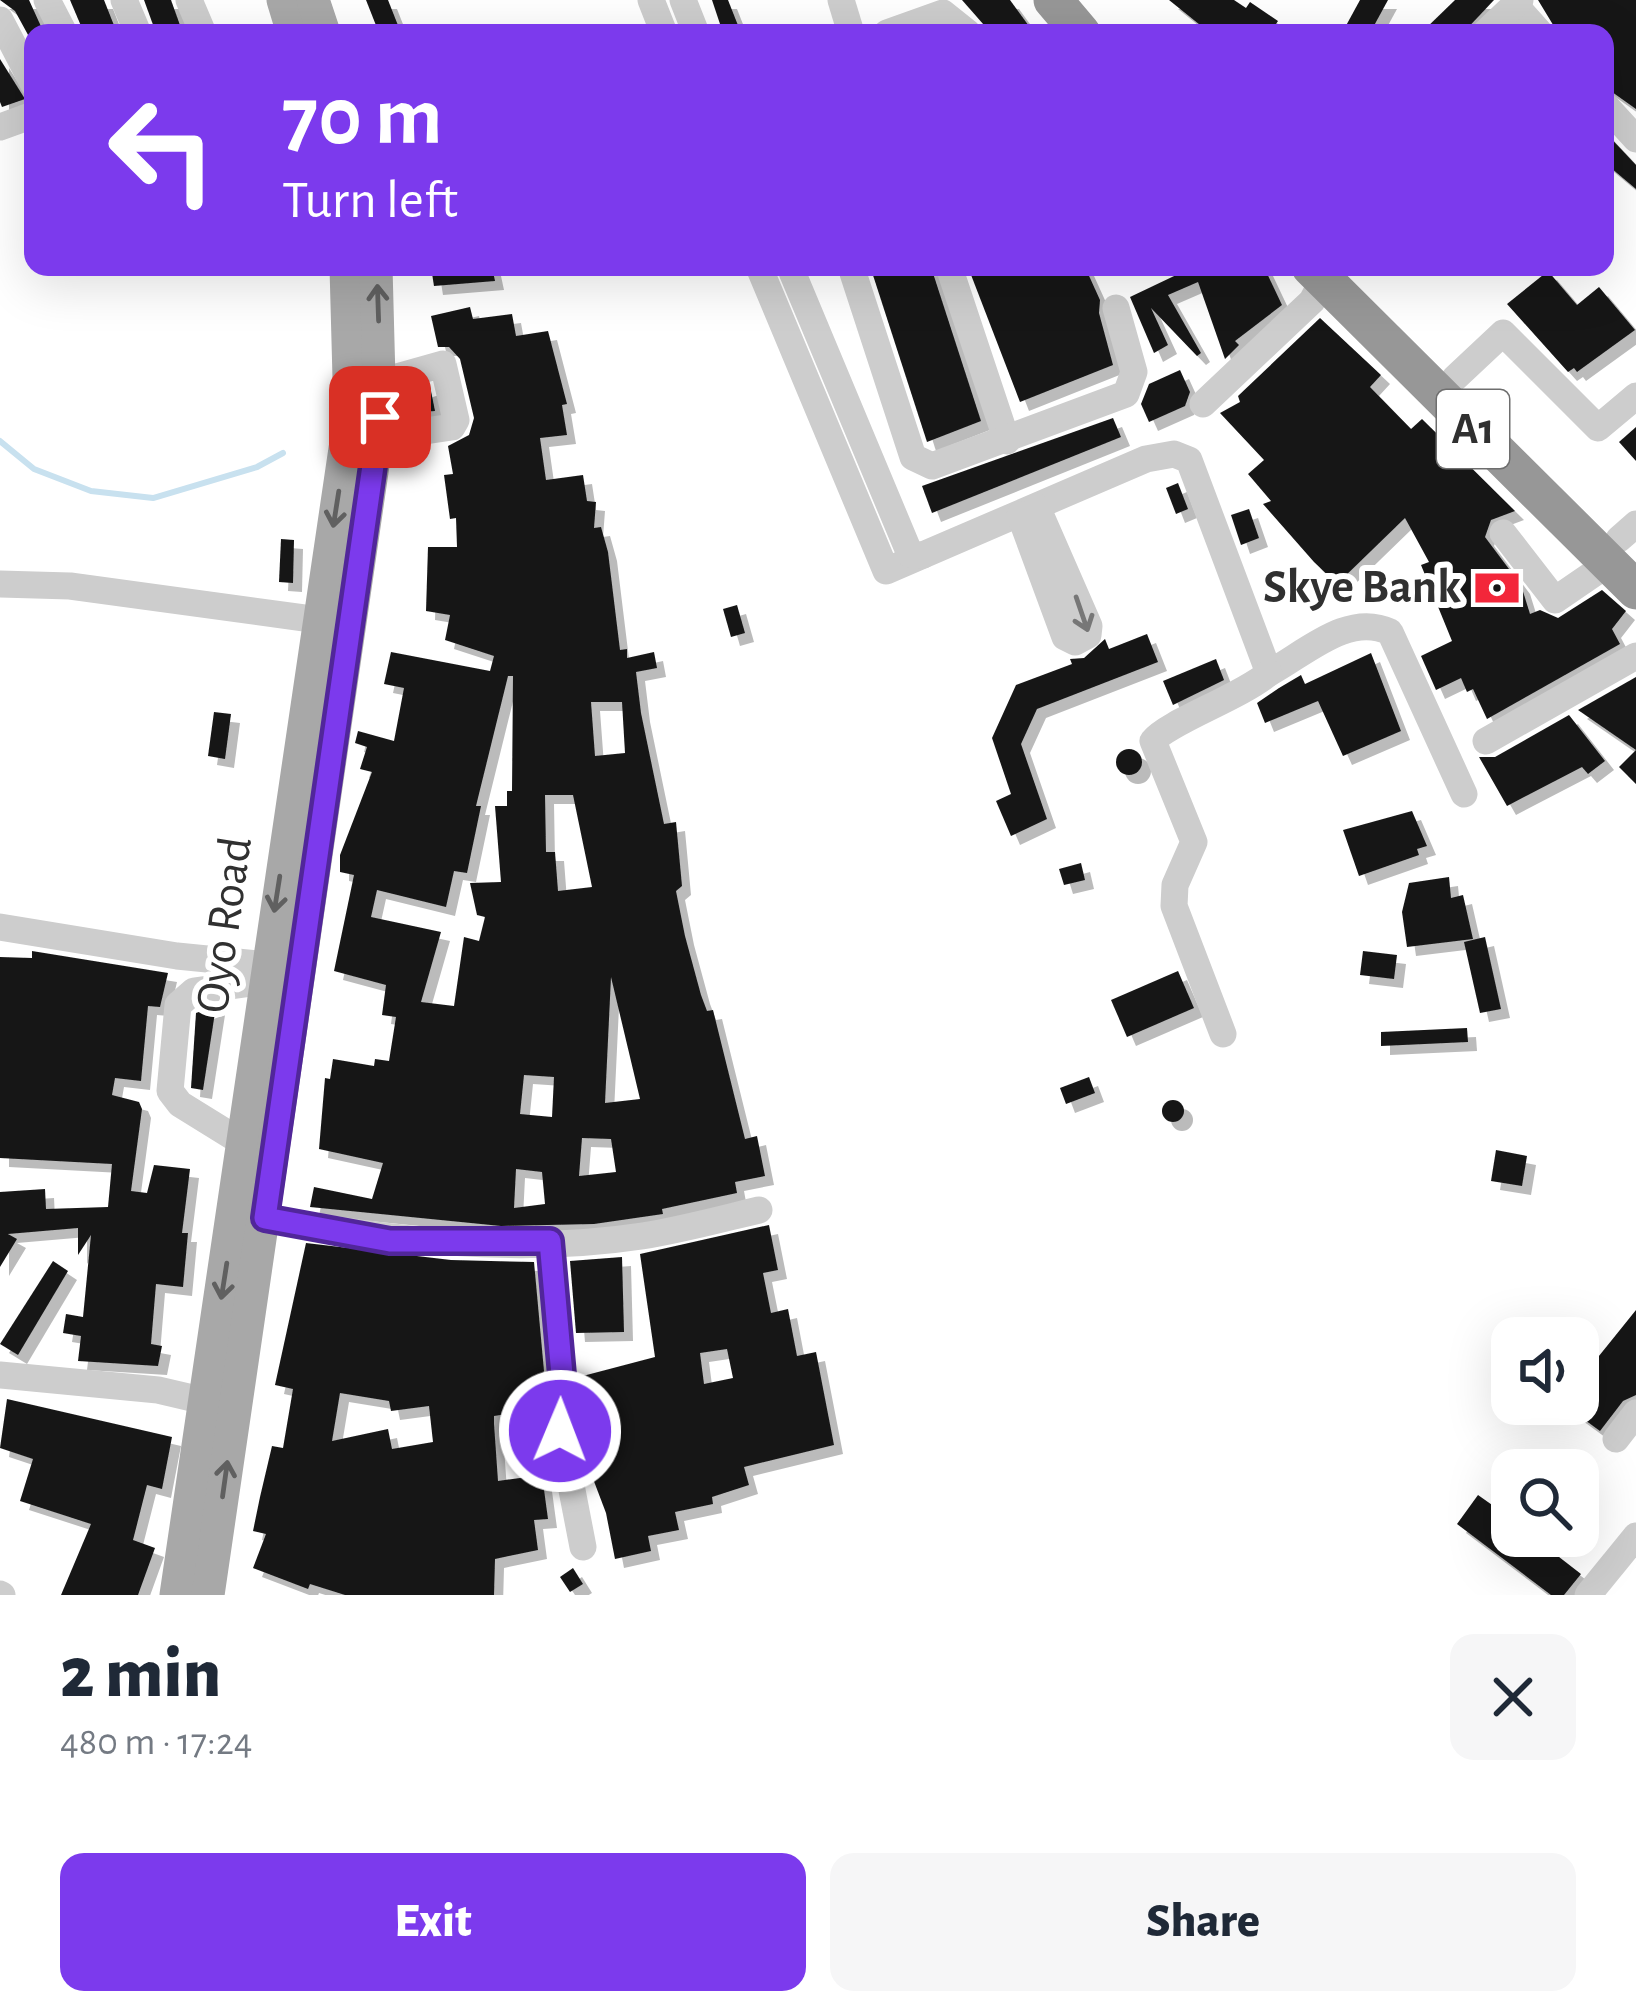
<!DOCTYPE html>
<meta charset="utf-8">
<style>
:root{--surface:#fff;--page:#f6f6f7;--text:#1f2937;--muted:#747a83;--accent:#7c3aed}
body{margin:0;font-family:"Alegreya Sans",sans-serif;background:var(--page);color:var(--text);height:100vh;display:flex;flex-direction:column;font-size:45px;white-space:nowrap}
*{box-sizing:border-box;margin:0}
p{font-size:39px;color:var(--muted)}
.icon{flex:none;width:66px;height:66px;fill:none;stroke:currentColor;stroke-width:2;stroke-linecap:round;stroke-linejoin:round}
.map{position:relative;height:1595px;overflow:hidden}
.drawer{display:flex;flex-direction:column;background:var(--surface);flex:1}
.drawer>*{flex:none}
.guide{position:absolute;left:24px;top:24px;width:1590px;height:252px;border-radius:24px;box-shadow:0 12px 48px #0002;background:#7c3aed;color:#fff;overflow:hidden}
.fabs{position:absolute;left:1491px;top:1317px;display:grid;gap:24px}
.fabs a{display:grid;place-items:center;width:108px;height:108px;border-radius:24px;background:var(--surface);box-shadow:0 12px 48px #0002;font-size:60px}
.pin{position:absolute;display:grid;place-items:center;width:102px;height:102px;color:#fff;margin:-51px;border-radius:24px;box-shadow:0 6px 18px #0006}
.me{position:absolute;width:132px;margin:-66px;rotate:1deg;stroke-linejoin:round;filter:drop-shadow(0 0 9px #0008)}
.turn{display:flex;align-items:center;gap:42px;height:252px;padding:0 60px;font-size:54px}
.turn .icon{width:156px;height:156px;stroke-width:2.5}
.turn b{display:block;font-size:84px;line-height:102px}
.round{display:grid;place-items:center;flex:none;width:126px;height:126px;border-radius:24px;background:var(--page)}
.head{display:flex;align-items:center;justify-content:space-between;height:204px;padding:0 60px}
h1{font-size:72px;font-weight:800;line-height:90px}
.cta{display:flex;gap:24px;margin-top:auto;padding:24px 60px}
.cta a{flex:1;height:138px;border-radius:24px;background:var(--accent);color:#fff;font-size:48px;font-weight:800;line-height:138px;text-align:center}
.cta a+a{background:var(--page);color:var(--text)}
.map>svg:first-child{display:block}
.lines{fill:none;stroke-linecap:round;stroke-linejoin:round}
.stream{stroke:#c8e1ef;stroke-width:6}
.building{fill:#171717;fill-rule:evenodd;filter:url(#shadow)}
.minor{stroke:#cdcdcd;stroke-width:27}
.major{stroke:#a8a8a8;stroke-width:33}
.highway{stroke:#979797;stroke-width:39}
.oneway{stroke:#606060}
.oneway2{stroke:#777}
.route-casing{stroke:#51269a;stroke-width:30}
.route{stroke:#7c3aed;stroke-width:21}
.labels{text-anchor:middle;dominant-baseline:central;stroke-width:12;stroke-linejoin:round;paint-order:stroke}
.shield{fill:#fff;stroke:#6e6e6e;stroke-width:3}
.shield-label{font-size:45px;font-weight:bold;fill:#303030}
.poi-label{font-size:48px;font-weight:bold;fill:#303030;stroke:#fff;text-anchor:end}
.street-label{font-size:48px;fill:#303030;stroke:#fff}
</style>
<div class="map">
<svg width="1636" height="1595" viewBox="0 0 1636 1595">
<defs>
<filter id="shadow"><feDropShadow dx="9" dy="9" stdDeviation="0" flood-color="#0004"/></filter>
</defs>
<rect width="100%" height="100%" fill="#fff"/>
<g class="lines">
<path class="stream" d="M0,441L34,469L91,491L153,498L257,467L283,453"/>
</g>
<g class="building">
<path d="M0,0H29L44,33H33V44L15,11Z"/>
<path d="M70,0H104L117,33H84Z"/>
<path d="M144,0H171L181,28L156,33Z"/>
<path d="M366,0H388L401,33H379Z"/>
<path d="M712,0H728L741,33H723Z"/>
<path d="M962,0H1010L1034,33H991Z"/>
<path d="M1169,0H1234L1246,8L1250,2L1278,21L1270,33H1210Z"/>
<path d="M1360,0H1388L1370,33H1342Z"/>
<path d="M1455,0H1494L1463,33H1421Z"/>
<path d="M1538,0H1636V109L1605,87V33H1558Z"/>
<path d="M0,59L25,99L2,107L0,102Z"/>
<path d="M1605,132L1636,165V189L1605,163Z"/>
<path d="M431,267H492L495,281L434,286Z"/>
<path d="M931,267L981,421L927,442L871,269Z"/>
<path d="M968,267H1085L1100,300L1099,313L1113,365L1020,402Z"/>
<path d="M1193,267H1264L1282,305L1235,341L1239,345L1225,359L1198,282L1168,295L1201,353L1197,356L1151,308L1168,345L1154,353L1130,297Z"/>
<path d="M1548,271L1577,305L1599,287L1635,330L1577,372L1574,368L1568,372L1507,304Z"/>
<path d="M470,307L473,319L512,314L516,336L548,331L567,404L562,405L567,435L540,438L546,480L583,475L587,501L596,502L594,528L601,527L608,552L620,650L627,649V658L654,652L657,668L636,672L641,713L664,824L676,822L682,886L676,891L685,936L701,995L707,1011L713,1010L745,1139L757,1136L765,1176L735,1182L737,1193L662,1209L663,1214L594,1224L501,1226L310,1207L314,1187L372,1199L383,1163L319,1149L325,1078L330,1079L333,1059L374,1066L375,1059L389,1061L396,1017L382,1015L386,985L334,971L354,875L340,872V855L372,772L360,769L367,747L355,743L358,731L394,741L404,688L384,684L391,652L490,671L494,656L445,640L450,615L426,611L428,547H457L456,518L450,519L444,475L453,474L448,446L469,435L474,418L460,359L449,347H438L431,316ZM508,676H513L512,791H507V806H495L501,882L470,883L477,915L485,917L479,941L464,937L454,1006L421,1002L441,932L371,917L377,890L446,907L454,871L467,873L481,806H476ZM591,702H622L625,753L595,756ZM545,795H573L592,887L558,891L555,852H546ZM611,977L640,1099L605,1103ZM524,1075L554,1077L552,1117L520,1114ZM582,1138L611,1139L616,1172L579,1176ZM516,1169L542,1172L545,1204L514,1208Z"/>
<path d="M1320,318L1381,375L1370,387L1411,429L1422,419L1515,511L1491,520L1485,537L1521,585L1530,614L1540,610L1558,618L1602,590L1626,611L1612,629L1620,644L1487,719L1473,689L1467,692L1461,678L1436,690L1421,656L1452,641L1421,565L1429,562L1405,518L1337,584L1314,562L1263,504L1271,501L1248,474L1264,460L1220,413L1240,402L1238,396Z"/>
<path d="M1180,370L1190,392L1185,406L1149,422L1141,404L1149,384Z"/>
<path d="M430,386L435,411L422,412L418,390Z"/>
<path d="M1113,418L1121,437L932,513L922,486Z"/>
<path d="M1636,427V461L1619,442Z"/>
<path d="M1178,483L1188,509L1176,514L1166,488Z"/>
<path d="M1249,509L1259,538L1241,545L1231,515Z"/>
<path d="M281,539L294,540L293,583L279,582Z"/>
<path d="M737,605L745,633L731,637L723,609Z"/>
<path d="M1147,634L1158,662L1037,709L1021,744L1047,819L1011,836L996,801L1011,794L992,738L1016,685L1072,664L1070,659L1084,658L1105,639L1109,649Z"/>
<path d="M1371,653L1401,731L1343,756L1318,701L1265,723L1257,703L1279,688L1301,675L1305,684Z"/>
<path d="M1216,659L1224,680L1173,705L1163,681Z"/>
<path d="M1636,677V750L1578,710Z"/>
<path d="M214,712L231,714L225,759L208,756Z"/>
<path d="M1569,715L1605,761L1588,774L1582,767L1507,806L1479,757H1495Z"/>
<circle cx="1129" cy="762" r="13"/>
<path d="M1636,750V784L1619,767Z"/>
<path d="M1412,811L1427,846L1417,849L1419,855L1359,876L1343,830Z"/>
<path d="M1081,863L1085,880L1064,885L1059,869Z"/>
<path d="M1449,877L1451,898L1463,895L1473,939L1407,947L1402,912L1409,883Z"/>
<path d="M1485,937L1501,1009L1480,1013L1464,942Z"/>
<path d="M32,951L168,973L160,1007L148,1006L141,1081L115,1078L112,1095L139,1102L142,1109L131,1191L147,1193L154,1165L190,1169L182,1233H188L183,1287L156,1284L151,1344L162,1346L158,1366L78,1361L81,1336L63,1333L66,1314L83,1317L91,1235L78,1255V1228L8,1234L17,1239L0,1267V1192L45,1189L46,1209L108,1207L112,1164L0,1158V957L32,958Z"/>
<path d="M1363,951L1397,955L1394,979L1360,975Z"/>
<path d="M1178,971L1194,1008L1127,1037L1111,1000Z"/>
<path d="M216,1006L203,1090L191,1088L196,1013Z"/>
<path d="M1467,1028L1468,1042L1381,1046V1032Z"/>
<path d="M1089,1077L1095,1093L1066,1104L1060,1088Z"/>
<circle cx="1173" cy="1111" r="11"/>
<path d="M1496,1150L1527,1156L1522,1186L1491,1181Z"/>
<path d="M769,1225L778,1270L763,1273L771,1313L788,1309L797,1356L816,1352L834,1445L744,1467L749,1485L712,1497L713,1504L675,1512L679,1530L648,1536L651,1551L615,1559L606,1513L584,1455L572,1395L579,1377L655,1357L640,1254ZM727,1349L733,1378L704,1384L700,1353Z"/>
<path d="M306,1243L451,1260L534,1262L544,1371L535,1395L548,1461L528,1465L520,1412L494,1416V1424L498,1481L542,1475L548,1519L534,1520L538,1550L495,1559L494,1595H345L310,1584L308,1589L253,1568L266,1534L253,1531L260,1497L272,1446L283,1448L293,1389L275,1385ZM340,1393L389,1401L391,1411L429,1406L433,1442L392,1449L388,1429L332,1441Z"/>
<path d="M622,1257L624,1332L576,1333L570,1261Z"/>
<path d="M53,1261L68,1271L18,1355L0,1344Z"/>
<path d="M1636,1310V1395L1623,1401L1600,1431L1563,1404H1578V1382Z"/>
<path d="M7,1399L172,1437L162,1489L147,1485L133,1540L155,1548L138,1595H61L91,1524L20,1501L33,1459L0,1448Z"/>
<path d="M1478,1495L1512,1519V1536H1532L1581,1574L1564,1595H1551L1457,1524Z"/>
<path d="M573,1568L583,1584L570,1592L560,1577Z"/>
</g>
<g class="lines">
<g class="minor">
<path d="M47,0L64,33"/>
<path d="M124,0L138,33"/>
<path d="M189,0L203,33"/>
<path d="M651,0L664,33"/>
<path d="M683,0L696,33"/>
<path d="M841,0L851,33"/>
<path d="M1515,5L1540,33"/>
<path d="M0,20L33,83"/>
<path d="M887,33L943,13L968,33"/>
<path d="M1485,33L1520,0"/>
<path d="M1605,105L1636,139"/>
<path d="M0,127L33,115"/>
<path d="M759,267L886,571L923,555"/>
<path d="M790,267L910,554L923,555L1146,459L1174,454L1189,460L1269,673C1306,653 1348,612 1390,632L1464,794"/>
<path d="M949,267L1007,441"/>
<path d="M853,273L913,457L932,466L1126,394L1134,372L1116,308"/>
<path d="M1455,378L1503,333L1598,428L1636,396"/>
<path d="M1203,404L1312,301L1323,280"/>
<path d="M379,422L425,431L452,427L456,420L443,364L379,382"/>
<path d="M1020,515L1065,637L1075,642L1088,635L1089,626L1037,507"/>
<path d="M1503,533L1555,600L1609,563"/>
<path d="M1619,539L1636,524"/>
<path d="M0,584L70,586L319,620"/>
<path d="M1486,741L1636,656"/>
<path d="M0,927L177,956L287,967"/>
<path d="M1223,1034L1174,906L1175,885L1194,842L1153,741C1168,722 1239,698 1269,673"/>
<path d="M243,1143L180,1104L170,1091L178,1005L194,991L265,981"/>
<path d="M265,1218C387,1240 518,1255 642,1236C681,1230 721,1219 759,1210"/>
<path d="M550,1241L562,1375L553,1392L583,1547"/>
<path d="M0,1375L158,1390L205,1401"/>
<path d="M1616,1439L1636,1413"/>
<path d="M0,1594L2,1595"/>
<path d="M1588,1595L1636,1536"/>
</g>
<g class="major">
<path d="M283,0L293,33"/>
<path d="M313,0L324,33"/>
<path d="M176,1595L350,415L346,267"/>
<path d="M208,1595L380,417L376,267"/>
</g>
<g class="highway">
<path d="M1053,0L1081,33"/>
<path d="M1311,267L1636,590"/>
</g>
</g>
<defs><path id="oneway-shaft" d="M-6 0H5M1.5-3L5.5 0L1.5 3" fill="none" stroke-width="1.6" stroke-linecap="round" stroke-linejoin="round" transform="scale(3)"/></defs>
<g class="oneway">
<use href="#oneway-shaft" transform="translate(378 303) rotate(-92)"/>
<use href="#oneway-shaft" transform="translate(336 509) rotate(99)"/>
<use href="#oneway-shaft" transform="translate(277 894) rotate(99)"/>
<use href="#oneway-shaft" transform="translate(224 1281) rotate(99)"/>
<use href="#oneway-shaft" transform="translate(225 1479) rotate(-82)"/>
</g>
<use class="oneway2" href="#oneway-shaft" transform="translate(1082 614) rotate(71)"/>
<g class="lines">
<g class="route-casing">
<path id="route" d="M380,417L265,1218L390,1241H550L562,1375L553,1392L560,1431"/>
</g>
<use href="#route" class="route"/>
</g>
<defs>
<g id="bank-bare" transform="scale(3.6)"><path d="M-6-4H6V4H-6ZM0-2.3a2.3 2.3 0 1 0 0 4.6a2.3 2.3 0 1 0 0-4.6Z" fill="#f3263a" stroke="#fff" stroke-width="2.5" paint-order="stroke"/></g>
</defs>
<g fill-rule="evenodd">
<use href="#bank-bare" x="1497" y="588"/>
</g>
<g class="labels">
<rect class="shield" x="1437" y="390" width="72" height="78" rx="9"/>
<g class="shield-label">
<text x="1473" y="429">A1</text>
</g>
<g class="poi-label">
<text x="1461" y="588">Skye Bank</text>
</g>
<g class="street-label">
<text transform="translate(225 925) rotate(-82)">Oyo Road</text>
</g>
</g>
</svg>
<div class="fabs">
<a><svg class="icon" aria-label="sound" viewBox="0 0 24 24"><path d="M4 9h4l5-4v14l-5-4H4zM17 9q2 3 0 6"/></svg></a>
<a><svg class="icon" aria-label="search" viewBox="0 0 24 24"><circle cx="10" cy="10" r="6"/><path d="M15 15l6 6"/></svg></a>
</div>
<div class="pin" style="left:380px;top:417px;background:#d93025"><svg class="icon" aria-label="arrive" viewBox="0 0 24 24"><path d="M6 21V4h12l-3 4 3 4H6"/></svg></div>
<svg class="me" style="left:560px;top:1431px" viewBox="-20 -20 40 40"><circle r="17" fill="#7c3aed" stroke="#fff" stroke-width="3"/><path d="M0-11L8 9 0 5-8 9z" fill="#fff"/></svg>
<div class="guide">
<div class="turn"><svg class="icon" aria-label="left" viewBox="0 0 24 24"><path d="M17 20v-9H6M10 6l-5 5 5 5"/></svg><div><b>70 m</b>Turn left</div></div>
</div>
</div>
<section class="drawer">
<div class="head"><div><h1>2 min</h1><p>480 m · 17:24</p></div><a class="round"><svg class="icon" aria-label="close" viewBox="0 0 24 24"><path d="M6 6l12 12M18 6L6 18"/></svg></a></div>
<div class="cta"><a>Exit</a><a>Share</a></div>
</section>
